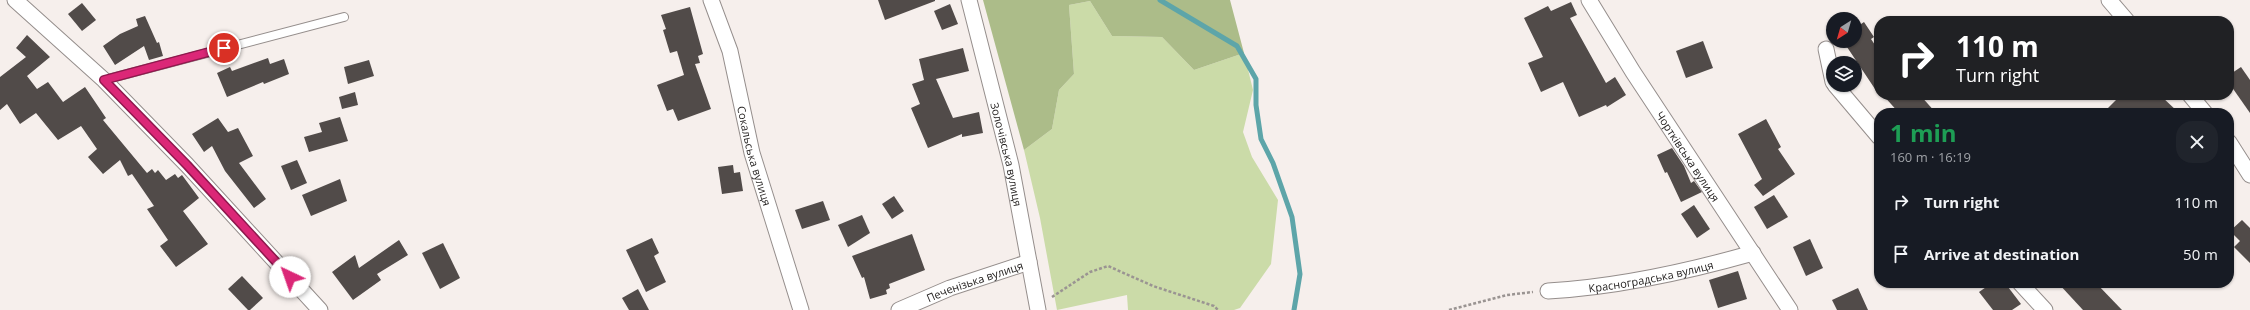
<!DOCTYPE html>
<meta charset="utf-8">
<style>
:root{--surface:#171b24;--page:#20242c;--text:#f1f3f6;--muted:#9ea1a6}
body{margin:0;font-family:"Open Sans",sans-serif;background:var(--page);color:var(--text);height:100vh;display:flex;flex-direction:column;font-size:15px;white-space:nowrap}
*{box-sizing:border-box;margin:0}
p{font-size:13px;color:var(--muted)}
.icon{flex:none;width:22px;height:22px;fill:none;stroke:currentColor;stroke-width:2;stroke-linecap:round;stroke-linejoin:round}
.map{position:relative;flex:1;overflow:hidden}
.panel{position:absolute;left:1874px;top:108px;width:360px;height:180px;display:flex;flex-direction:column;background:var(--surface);border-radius:16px;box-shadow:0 1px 3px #0004}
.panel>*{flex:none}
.banner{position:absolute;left:1874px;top:16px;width:360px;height:84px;border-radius:16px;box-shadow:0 1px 3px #0004;background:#202124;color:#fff;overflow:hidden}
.needle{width:26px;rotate:217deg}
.fabs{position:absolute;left:1826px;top:12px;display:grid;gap:8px}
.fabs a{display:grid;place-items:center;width:36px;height:36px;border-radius:50%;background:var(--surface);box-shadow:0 1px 3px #0004;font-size:20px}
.pin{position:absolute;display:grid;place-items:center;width:34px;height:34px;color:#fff;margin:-17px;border:2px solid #fff;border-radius:50%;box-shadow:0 1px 4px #0007}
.me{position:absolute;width:44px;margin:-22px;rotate:318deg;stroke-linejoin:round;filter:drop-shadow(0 0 3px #0008)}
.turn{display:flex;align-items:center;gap:14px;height:84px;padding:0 16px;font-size:18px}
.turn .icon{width:52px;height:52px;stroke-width:2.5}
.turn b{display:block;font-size:28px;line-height:34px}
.round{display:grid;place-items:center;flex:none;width:42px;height:42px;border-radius:16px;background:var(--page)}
.head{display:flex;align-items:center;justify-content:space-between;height:68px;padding:0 16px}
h1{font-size:24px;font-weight:700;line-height:30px;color:#1e9e55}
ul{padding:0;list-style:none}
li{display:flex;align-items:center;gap:12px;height:52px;padding:0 16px}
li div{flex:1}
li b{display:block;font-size:15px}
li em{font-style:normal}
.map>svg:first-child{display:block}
.green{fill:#cbdba8}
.forest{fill:#acbc89}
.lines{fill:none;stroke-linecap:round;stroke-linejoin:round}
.stream{stroke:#5da5a9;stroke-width:5}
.building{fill:#514b49}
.lane-casing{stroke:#958e8c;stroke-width:10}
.street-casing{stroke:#958e8c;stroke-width:17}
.path{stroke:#9a9492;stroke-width:2.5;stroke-dasharray:3 2;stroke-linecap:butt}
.lane{stroke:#fff;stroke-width:8}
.street{stroke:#fff;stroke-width:15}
.route-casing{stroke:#8e194d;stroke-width:10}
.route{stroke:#db2777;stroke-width:7}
.labels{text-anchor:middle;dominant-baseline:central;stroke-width:4;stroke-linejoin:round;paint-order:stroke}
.street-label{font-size:11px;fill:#201d1c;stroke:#fffefd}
</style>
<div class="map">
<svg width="2250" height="310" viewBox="0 0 2250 310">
<rect width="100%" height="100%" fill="#f6efec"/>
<path class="green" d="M1090,1L1112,36L1162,37L1194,70L1244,53L1253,90L1243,132L1252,157L1278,200L1271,264L1240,308L1234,310H1128L1127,295L1057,310L1040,218L1024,150L1052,129L1059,90L1074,74L1069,5Z"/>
<path class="forest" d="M983,0H1230L1244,53L1194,70L1162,37L1112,36L1090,1L1069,5L1074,74L1059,90L1052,129L1024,150Z"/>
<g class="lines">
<path class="stream" d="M1160,0L1237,46L1256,79V105L1261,139L1273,163L1292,217L1300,274L1294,310"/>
</g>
<g class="building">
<path d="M878,0H935V1L885,20Z"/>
<path d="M1571,2L1577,15L1570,18L1606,83L1615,77L1626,95L1607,107L1606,105L1579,117L1563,82L1541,92L1528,63L1543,57L1524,18L1548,6L1551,11Z"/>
<path d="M82,3L96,20L82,31L68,14Z"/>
<path d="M950,4L958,24L942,30L934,11Z"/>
<path d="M690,7L703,54L698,56L700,63L695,64L711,109L678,121L673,109L667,111L657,85L684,75L677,51L670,53L663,30L666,29L661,15Z"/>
<path d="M145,16L157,43L159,42L163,56L149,60L144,46L115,65L103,46L120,34L138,26L136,19Z"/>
<path d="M1864,22L1874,37L1871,39L1879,51V95L1843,41H1855V28Z"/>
<path d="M27,35L50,57L27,76L37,89L48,82L63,102L85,87L106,118L103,120L147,173L152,169L155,173L158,170L166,180L175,174L178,178L182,175L199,198L183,211L208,244L176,267L160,246L168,240L147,209L154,206L132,174L128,176L120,160L103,174L88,157L97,149L81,126L58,140L36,113L20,124L7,104L0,110V77L26,57L16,48Z"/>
<path d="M1703,41L1713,68L1686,78L1676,51Z"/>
<path d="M963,48L969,71L936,79L953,118L979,112L983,133L962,137V134L928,148L911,108L920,104L912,84L924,80L919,59Z"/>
<path d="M268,58L270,64L284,59L289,74L264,84L263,82L227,97L217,73L230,67L232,71Z"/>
<path d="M369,60L374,76L348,84L344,67Z"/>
<path d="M2241,67L2250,80V113L2229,83V75Z"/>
<path d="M355,92L358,105L342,109L339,97Z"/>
<path d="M1883,95H1920L1936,113H1899Z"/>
<path d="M2121,95H2160L2179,113H2103Z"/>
<path d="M340,117L348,141L309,152L304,137L322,132L319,123Z"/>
<path d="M218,118L228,132L238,128L253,156L239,163L266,199L254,208L225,171L212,146L204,152L192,134Z"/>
<path d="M1766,119L1781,147L1778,149L1795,174L1763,196L1754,185L1762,179L1738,134Z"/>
<path d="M1672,148L1684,166L1691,183L1694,181L1702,192L1681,202L1667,172L1665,173L1657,155Z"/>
<path d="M297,160L307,183L291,190L281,166Z"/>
<path d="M733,165L734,173L740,172L743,191L722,194L718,167Z"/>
<path d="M340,179L347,201L311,216L302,195Z"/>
<path d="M1774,195L1788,217L1767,229L1754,207Z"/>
<path d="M894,196L904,211L892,219L882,204Z"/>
<path d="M823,201L830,220L802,229L795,210Z"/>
<path d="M1694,205L1710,229L1697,238L1681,214Z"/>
<path d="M862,215L870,233L848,247L838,225Z"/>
<path d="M2242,220L2250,228V263L2234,247L2240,241L2230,231Z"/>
<path d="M912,234L925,270L889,284L890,288L886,290L887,294L870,299L864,277L862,278L852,256Z"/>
<path d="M652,238L659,253L654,256L666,282L646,292L626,250Z"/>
<path d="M1810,239L1823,268L1806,276L1793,247Z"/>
<path d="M399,240L408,255L377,274L381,280L353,300L332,272L355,255L359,268Z"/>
<path d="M443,243L460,278L440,289L422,253Z"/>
<path d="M1738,271L1747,299L1718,308L1709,280Z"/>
<path d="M242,276L263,298L250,310H248L228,289Z"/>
<path d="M1992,283H2005L2021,304L2012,310H1993L1979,292Z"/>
<path d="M2058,283H2096L2122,310H2083Z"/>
<path d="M1858,288L1868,310H1837L1832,300Z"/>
<path d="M638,289L649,310H629L622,298Z"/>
</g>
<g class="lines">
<g class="lane-casing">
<path id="lane" d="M104,80L344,17"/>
</g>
<g class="street-casing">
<g id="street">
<path d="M15,0L104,80L187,165L320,310"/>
<path id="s1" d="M711,0L730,51L752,153L801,310"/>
<path id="s2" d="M969,0L1011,165L1038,310"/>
<path id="s3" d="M1589,0L1633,72L1790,310"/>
<path d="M2109,0L2127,21"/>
<path d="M1826,49L1833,82"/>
<path d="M1835,85L1879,137"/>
<path d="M2190,95L2205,113"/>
<path d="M2229,142L2250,175"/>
<path d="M2020,283L2045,310"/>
<path id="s4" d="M1548,291C1618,287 1686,272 1753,253"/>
<path id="s5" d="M899,310L950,288L1029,262"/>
</g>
</g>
<g class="path">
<path d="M1052,297L1090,272L1108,266L1153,286L1214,306L1218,310"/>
<path d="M1449,310L1507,295L1533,292"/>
</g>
<use href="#lane" class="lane"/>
<use href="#street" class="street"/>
</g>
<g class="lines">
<g class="route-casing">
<path id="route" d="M224,48L104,80L187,165L290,277"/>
</g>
<use href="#route" class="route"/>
</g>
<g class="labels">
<g class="street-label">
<text stroke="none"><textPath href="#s2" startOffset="159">Золочівська вулиця</textPath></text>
<text stroke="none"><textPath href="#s1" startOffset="162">Сокальська вулиця</textPath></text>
<text stroke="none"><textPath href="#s3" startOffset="185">Чортківська вулиця</textPath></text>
<text stroke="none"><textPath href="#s4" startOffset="104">Красноградська вулиця</textPath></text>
<text stroke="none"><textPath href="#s5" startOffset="81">Печенізька вулиця</textPath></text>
</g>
</g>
</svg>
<div class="fabs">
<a><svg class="needle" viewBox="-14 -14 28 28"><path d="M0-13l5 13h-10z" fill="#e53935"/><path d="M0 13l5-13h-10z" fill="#9ea1a6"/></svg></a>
<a><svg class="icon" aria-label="layers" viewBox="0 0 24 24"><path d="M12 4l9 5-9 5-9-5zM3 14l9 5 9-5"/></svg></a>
</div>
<div class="pin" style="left:224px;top:48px;background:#d93025"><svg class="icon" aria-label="arrive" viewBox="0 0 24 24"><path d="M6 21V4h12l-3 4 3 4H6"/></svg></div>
<svg class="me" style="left:290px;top:277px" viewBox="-20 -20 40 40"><circle r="19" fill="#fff"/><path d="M0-13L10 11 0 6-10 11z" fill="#db2777"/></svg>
<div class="banner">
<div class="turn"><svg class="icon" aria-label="right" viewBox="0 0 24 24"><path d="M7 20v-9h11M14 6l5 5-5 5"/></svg><div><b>110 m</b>Turn right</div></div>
</div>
<section class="panel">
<div class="head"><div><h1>1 min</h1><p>160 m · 16:19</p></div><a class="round"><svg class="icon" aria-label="close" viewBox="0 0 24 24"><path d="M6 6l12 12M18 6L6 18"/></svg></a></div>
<ul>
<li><svg class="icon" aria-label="right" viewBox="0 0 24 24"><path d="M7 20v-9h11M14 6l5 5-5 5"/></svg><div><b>Turn right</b></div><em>110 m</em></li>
<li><svg class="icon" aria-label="arrive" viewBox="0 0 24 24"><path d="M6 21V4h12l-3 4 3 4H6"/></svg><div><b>Arrive at destination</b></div><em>50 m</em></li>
</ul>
</section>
</div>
